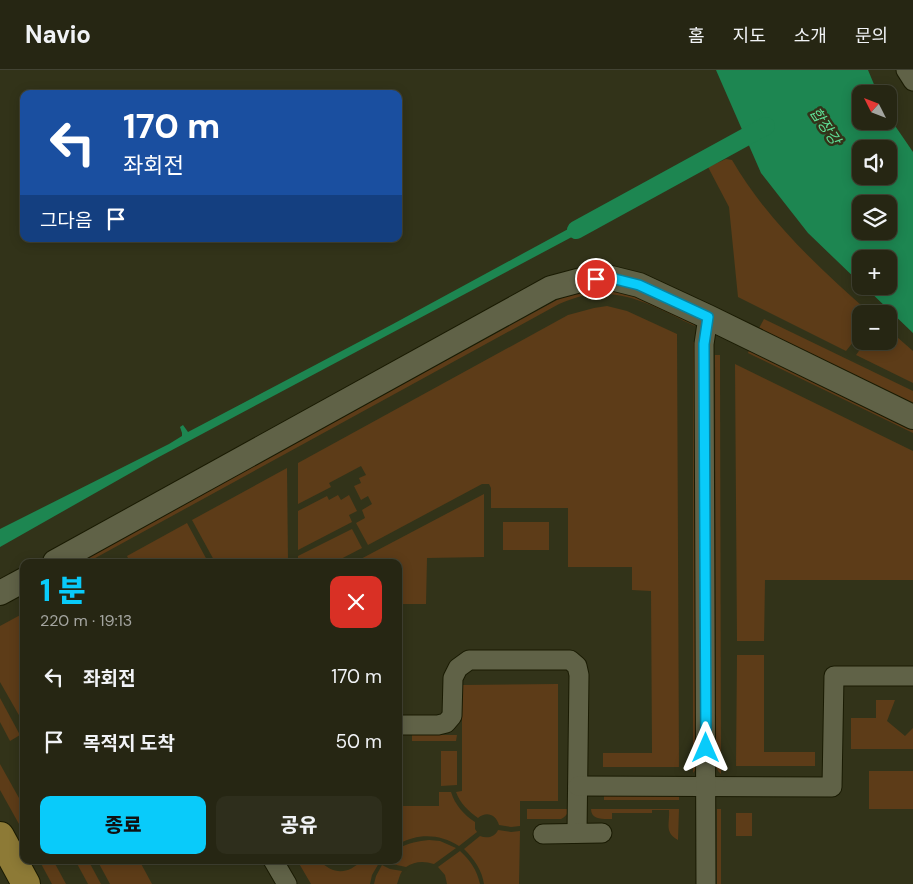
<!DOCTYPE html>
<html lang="ko">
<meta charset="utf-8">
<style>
:root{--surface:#262613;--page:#2e2e1c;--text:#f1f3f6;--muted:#a4a5a0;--line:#424333;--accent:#09cbfa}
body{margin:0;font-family:"DM Sans","Noto Sans KR",sans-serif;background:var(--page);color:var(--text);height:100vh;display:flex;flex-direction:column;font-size:19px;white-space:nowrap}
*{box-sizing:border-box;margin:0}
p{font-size:16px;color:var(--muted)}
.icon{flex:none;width:28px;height:28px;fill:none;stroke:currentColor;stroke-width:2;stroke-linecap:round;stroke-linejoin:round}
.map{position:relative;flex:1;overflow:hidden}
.side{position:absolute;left:20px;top:489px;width:382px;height:305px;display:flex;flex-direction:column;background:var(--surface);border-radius:10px;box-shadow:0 2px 12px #0003,0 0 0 1px var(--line)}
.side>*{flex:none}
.banner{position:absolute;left:20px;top:20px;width:382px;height:152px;border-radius:10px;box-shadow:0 2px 12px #0003,0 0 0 1px var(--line);background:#1a4fa0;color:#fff;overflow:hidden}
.needle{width:32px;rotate:312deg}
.controls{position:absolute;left:852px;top:15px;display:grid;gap:10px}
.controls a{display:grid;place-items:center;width:45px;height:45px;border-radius:10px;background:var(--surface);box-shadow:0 2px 12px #0003,0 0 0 1px var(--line);font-size:25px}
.pin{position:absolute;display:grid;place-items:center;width:42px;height:42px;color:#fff;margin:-21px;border:2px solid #fff;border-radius:50%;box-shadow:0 1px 5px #0007}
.me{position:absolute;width:55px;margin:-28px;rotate:0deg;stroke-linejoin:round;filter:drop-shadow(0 0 4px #0008)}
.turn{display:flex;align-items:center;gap:18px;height:105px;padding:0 20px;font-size:22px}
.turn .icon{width:65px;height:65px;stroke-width:2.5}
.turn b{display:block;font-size:35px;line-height:42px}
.then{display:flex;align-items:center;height:48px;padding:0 20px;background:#0003;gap:10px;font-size:19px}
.round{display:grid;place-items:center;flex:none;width:52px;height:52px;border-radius:10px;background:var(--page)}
.head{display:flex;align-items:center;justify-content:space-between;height:85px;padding:0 20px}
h1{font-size:30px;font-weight:800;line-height:38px;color:var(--accent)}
.button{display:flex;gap:10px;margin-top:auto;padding:10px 20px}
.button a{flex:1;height:58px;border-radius:10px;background:var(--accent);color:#111;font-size:20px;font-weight:800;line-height:58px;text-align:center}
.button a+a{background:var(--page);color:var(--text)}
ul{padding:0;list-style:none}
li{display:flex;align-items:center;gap:15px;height:65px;padding:0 20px}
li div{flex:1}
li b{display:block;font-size:19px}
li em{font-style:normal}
header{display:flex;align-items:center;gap:30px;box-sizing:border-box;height:70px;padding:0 25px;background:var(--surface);border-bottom:1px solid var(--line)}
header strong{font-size:24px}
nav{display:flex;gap:28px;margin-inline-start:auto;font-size:18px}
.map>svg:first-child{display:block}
.green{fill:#5d3c18}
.water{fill:#1d8651;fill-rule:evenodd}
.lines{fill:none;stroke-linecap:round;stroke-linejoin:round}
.canal{stroke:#1d8651;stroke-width:18}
.minor-casing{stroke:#1a1b03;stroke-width:21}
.tertiary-casing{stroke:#1a1b03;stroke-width:26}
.primary-casing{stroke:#1a1b03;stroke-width:30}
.minor{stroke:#606247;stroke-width:19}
.tertiary{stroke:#606247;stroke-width:24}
.primary{stroke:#8d7a36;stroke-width:28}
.route-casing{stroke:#0684a2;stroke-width:12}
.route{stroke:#09cbfa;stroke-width:9}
.labels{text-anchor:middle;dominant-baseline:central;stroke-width:5;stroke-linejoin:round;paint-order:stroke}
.water-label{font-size:15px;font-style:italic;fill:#5fde95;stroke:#323319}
</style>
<header>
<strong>Navio</strong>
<nav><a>홈</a><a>지도</a><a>소개</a><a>문의</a></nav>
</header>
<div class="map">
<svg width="913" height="814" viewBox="0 0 913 814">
<rect width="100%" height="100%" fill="#323319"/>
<g class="green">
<path d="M726,89L732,90C766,149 819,198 870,243V244H861V262L846,281L738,227L729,137L708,97Z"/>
<path d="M610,219L624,221L693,252L695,256C660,240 629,219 589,225C578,226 569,230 559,234L88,492H79L557,230C577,222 589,220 610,219Z"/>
<path d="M607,236L627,241L677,264L679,697H603V683H652L651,521L632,520V497H568V438H491V418L489,414H482L368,475L356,453L365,448L362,440L372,434L368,426L361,430L354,416L361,413L359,408L366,405L361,396L329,413L331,417L298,434V393L568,245L594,238Z"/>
<path d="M764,249L913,321V336L758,260Z"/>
<path d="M889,260L913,281V313L856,285L866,271H889Z"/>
<path d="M693,272L697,274V698L693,703Z"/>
<path d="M750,278L913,358V363L748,283Z"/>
<path d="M715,285H720L721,704L718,701L716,696Z"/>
<path d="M735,294L913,381V510H765L764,571H737Z"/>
<path d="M287,398L288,492H215L192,450Z"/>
<path d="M484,424V487L427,488L426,534H399V492H355Z"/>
<path d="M338,425L341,430L349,425L357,441L349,445L352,452L298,480V441L327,426L329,430Z"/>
<rect x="503" y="452" width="46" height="28"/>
<path d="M187,453L208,492H130L127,486Z"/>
<path d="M352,459L362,478L335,492H298V486Z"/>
<path d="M24,543V654L0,612V556Z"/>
<path d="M737,585H764V682H815V696H736Z"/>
<path d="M558,614V731H520V756L511,757L499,755C496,744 486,741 478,748C468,741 460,733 456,722L462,721V615Z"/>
<path d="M0,628L20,665L10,671L0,652Z"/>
<path d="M876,630H895L887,651L905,666L913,658V679H851V648H876Z"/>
<path d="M412,665H457L456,671H412Z"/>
<path d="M441,681H457V715L441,716Z"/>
<path d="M0,694L24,737V763L0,720Z"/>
<rect x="869" y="701" width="44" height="38"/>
<path d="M439,722H451C455,735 464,745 475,752V759L477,762L459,776C440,764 418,763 399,774V736H439Z"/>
<rect x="604" y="725" width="75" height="5"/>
<path d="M527,739H568C568,744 566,746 561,749H527Z"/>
<path d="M591,739H679L678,770C664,762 670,754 669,740H652V743H612V749C603,749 591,750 591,739Z"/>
<rect x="717" y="739" width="4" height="75"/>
<rect x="736" y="743" width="16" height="23"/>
<path d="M498,760L511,762L520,761L519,814H484C482,800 474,789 464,779L480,766C487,769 495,767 498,760Z"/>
<path d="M429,770L440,771L456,778L434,794C424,791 415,791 406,797L392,794L385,791L399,790V778C409,773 418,771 429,770Z"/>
<path d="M460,781C470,790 477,800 480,814H447L445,805L438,797Z"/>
<path d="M39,790H53L66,814H52Z"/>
<path d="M75,790H88L101,814H88Z"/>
<path d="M97,790H139L152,814H110Z"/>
<path d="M297,790H319C333,805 348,805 362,790H375L379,793L372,805L370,814H311Z"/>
<path d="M382,795L390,799L402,801L400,805L397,814H374L376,806Z"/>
</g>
<g class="water">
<path d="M716,0H868L878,24H861V51H889V47L913,82V263L864,216H889V189H861V214L808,163L761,103ZM861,79H889V106H861ZM861,134H889V161H861Z"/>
<path d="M594,145L600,152L157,388L0,477V459L169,374L182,366V363L180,357L183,355L188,362L393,254Z"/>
</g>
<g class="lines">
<path class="canal" d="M576,160L766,56"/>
<g class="minor-casing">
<g id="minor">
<path d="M906,0L913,11"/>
<path d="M399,655H438L446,653L452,646L453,608L458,598L469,590H570L577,596L579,605L577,763"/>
<path d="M578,716L832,717L834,606H913"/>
<path d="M543,764L602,763"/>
<path d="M273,790L287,814"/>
<path d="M706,814L704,274L708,247"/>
</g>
</g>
<g class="tertiary-casing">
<g id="tertiary">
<path d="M55,492L551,218L581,210L611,208L639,215L708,247L913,347"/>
<path d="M0,523L24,510"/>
</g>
</g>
<g class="primary-casing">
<path id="primary" d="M0,766L26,814"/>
</g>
<use href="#minor" class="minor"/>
<use href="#tertiary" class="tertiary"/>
<use href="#primary" class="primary"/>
</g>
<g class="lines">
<g class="route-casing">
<path id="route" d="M596,209L611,208L639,215L708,247L704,274L706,678"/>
</g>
<use href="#route" class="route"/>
</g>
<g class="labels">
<g class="water-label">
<text transform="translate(825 56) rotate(56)">합장강</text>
</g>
</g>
</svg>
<div class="controls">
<a><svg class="needle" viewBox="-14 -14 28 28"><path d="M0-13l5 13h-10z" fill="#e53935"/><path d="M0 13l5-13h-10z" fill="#a4a5a0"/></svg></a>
<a><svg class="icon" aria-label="sound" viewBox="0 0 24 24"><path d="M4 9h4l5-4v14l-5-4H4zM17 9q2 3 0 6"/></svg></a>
<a><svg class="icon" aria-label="layers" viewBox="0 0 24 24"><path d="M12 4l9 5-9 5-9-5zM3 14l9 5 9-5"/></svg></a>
<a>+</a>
<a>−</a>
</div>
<div class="pin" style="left:596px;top:209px;background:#d93025"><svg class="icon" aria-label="arrive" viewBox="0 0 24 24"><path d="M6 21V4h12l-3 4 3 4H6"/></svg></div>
<svg class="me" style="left:706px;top:678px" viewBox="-20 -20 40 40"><path d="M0-17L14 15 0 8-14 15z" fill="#09cbfa" stroke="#fff" stroke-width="4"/></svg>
<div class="banner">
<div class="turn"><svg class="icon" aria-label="left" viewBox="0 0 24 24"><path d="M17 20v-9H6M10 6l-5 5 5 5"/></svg><div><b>170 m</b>좌회전</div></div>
<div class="then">그다음<svg class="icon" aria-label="arrive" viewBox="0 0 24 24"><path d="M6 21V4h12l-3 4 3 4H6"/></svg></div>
</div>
<section class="side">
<div class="head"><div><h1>1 분</h1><p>220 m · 19:13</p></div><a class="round" style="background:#d93025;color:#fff"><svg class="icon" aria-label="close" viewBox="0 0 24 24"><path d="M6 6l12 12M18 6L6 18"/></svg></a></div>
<ul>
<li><svg class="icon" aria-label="left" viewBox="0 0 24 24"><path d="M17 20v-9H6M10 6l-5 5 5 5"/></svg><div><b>좌회전</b></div><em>170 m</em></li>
<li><svg class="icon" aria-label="arrive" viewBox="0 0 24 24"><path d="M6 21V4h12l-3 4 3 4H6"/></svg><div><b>목적지 도착</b></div><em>50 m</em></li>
</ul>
<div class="button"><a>종료</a><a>공유</a></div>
</section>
</div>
